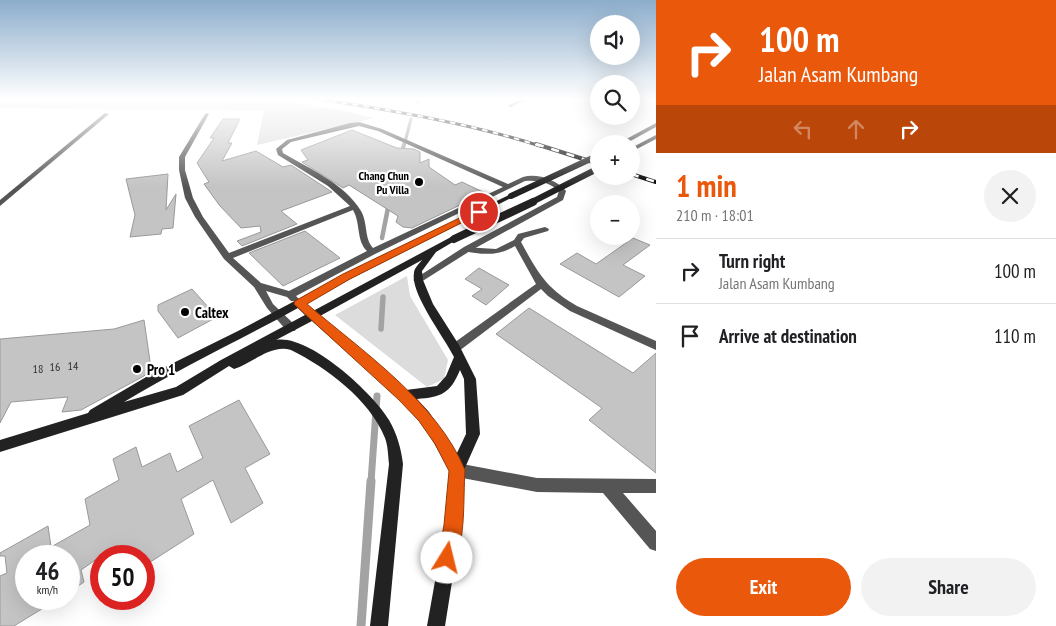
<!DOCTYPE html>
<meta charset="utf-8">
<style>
:root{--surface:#fff;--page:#f2f2f2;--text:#202124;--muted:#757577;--line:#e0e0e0;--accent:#ea580c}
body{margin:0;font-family:"PT Sans Narrow",sans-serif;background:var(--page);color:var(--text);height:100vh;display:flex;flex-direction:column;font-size:19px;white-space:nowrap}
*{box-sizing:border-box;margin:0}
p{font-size:16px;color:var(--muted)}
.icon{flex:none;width:28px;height:28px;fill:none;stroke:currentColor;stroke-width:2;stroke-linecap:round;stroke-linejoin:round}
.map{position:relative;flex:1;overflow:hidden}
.sheet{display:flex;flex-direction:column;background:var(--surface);width:400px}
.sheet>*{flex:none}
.banner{background:#ea580c;color:#fff;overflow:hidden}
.buttons{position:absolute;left:590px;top:15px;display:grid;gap:10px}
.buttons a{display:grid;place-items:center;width:50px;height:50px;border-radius:50%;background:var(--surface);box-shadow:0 5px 20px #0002;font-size:25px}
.speed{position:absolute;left:15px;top:545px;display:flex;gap:10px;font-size:25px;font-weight:700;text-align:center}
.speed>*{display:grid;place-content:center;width:65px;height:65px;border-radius:50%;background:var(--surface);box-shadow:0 5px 20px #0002;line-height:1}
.speed small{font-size:12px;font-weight:400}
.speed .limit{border:8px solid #d22;background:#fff;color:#111}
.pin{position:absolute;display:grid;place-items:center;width:42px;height:42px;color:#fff;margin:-21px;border:2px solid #fff;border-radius:50%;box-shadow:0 1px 5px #0007}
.me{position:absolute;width:55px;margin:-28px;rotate:9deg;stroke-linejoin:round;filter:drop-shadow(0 0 4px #0008)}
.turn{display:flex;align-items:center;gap:18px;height:105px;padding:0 20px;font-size:22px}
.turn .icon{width:65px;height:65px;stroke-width:2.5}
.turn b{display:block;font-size:35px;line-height:42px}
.lanes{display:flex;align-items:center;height:48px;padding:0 20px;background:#0003;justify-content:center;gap:25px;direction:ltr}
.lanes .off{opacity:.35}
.round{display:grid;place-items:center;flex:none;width:52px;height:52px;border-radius:26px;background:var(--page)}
.overview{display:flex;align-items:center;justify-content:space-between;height:85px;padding:0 20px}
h1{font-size:30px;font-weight:800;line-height:38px;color:var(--accent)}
.action{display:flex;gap:10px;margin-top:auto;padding:10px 20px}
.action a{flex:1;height:58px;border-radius:30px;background:var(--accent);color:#fff;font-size:20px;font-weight:800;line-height:58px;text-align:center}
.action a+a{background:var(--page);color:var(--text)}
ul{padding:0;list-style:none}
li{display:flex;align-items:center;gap:15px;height:65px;padding:0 20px;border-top:1px solid var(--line)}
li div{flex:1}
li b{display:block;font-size:19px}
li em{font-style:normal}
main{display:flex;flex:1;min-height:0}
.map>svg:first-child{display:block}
.green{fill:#dcdcdc}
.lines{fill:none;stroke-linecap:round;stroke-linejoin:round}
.stream-far5{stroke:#a3a3a3;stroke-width:3}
.stream-far4{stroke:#a3a3a3;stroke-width:4}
.stream-far3{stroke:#a3a3a3;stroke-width:4.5}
.stream-far2{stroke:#a3a3a3;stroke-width:5.5}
.stream-far1{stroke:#a3a3a3;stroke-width:7}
.stream{stroke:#a3a3a3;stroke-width:9}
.building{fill:#c4c4c4;stroke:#999}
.lane{fill:#555;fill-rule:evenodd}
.street{fill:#555;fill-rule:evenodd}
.secondary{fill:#222;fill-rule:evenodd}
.rail-far1-casing{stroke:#000;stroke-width:3}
.rail-casing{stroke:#000;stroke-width:4}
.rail-far1{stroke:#fff;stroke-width:2;stroke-dasharray:5.5;stroke-linecap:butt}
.rail{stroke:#fff;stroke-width:2.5;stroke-dasharray:8;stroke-linecap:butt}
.secondary-bridge-far1{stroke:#222;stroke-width:6}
.secondary-bridge{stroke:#222;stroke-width:8}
.route{fill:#ea580c;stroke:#983908}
.poi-dot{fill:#000;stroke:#fff;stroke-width:2}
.labels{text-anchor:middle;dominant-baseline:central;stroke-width:4.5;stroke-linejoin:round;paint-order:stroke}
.far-poi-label{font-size:12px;font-weight:bold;fill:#000;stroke:#fff;text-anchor:end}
.number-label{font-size:12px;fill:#313131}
.poi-label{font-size:15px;font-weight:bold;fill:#000;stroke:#fff;text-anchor:start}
</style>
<main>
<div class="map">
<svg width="656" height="626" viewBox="0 0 656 626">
<rect width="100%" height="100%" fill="#fff"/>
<g class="green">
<path d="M0,99H265L339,110L374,118L257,145L264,110L0,108Z"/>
<path d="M407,276L410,296L448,360L444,379L427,387L335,315Z"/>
</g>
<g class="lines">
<g class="stream-far5">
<path d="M417,102L418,99"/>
<path d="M404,146L411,119"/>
</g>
<path class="stream-far4" d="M401,156L404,144"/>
<path class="stream-far3" d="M382,238L389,203"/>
<path class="stream-far2" d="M381,329L383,297"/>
<path class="stream-far1" d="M371,482L377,396"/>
<path class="stream" d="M361,626L371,481"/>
</g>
<g class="building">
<path d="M223,119H240L228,143H232L222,161L256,151L283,167L291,165L332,192L281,211L297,224L242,246L237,241L261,232L260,226L241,228L220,206L204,184L209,182L197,163L214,138H210Z"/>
<path d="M352,130L397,148L414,149L420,152V163L429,159V167L455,185L462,182L485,193L412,228L403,227L396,222L398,216L349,185L343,188L302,162L308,160L301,150Z"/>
<path d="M168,174L166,210L176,194L173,228L162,229L161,234L130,237L135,215L126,179Z"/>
<path d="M305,231L340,258L283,286L249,253Z"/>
<path d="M633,238L650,245L623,265L645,276L619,297L560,264L577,253L596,264Z"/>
<path d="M479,268L509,285L486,305L472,296L482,289L465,279Z"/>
<path d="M192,289L217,317L178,338L158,311V305Z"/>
<path d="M529,308L633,373L656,353V473L589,420L602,408L496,334Z"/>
<path d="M144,320L151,368L144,376L81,410L62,412L68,397L11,402L0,423V339L114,329Z"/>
<path d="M239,400L270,454L245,468L263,503L231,523L213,480L181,499L194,534L144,566V556H101L81,570L84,582L69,592V556H26V599H58L14,626H0V576L7,573L5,556H0V553L48,526L51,547L90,525L85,499L119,480L113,459L136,447L142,467L170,453L177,472L203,458L189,426Z"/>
</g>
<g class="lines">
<g class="lane">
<path d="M522,99H528L511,107L507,106Z"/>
<path d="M545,227L549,229L548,231L524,238L521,242C538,273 546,288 577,306L656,341V350L570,311L548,296L541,289L459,351H451L450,348L451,345L536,284L515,246C498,256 483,255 464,251V247L496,249L514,240L518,234Z"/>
</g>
<g class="street">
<path d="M105,113L109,114L0,206V200Z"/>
<path d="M207,113L209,114L185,157V170L193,198L203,217L229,253L350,206L328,186L278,155L276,149L287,140L350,123L359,122L382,129L508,184C513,182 518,179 523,177C537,173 557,180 566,191L563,200L470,251L421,282L418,283L413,280L464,247L557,197L559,191C549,182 538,180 525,181L375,254L296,296L299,299L297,301H291L287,297L266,291L273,304L295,325L296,328L295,331H287L267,308L254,287L224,259L195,217L185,198L179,170V157L205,114ZM359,126L378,131L503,187L373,248C364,238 368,223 361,211C345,184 310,169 283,153L282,149L291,142ZM353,210C361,224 356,240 367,251L289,291L261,283L233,258Z"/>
<path d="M457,463L537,478L656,479V493H623L656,531V551L650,549L603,493L537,492L457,477L452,475L450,470L452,465Z"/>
</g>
<g class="secondary">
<path d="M656,123V127L625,144H617Z"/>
<path d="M656,135V139L631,152V148Z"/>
<path d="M509,195L515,196L350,279L305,304L313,311L451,237H454L458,239L436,252L422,271L423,280L433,304L459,345L476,379L480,434L464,470L461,525L445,626H427L445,525L450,471L421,420L400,399L312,321L276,340C309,334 373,393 389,420C397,434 401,448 403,464L388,626H370L389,464C388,455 388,446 385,438C369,399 327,368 291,350C271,344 253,363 234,369L229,366L183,395L0,452V440L88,413L90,410L153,373L238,331L344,275ZM422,260C419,264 414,268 414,273C410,293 444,337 454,357L446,376L437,386L406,390L320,316ZM298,308L305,315L221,360L176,387L124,402C180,368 240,340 298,308ZM460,370L464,379L466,434L456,455L429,412L417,399C441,397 450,394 460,370Z"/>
</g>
<g class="rail-far1-casing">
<path id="rail-far1" d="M320,99C394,111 469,123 540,146"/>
</g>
<g class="rail-casing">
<g id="rail">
<path d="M536,144L599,164"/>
<path d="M631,174L656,182"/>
</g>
</g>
<use href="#rail-far1" class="rail-far1"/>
<use href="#rail" class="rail"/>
<g class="secondary-bridge-far1">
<path d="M511,196L599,155"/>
<path d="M530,203L599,168"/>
</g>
<path class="secondary-bridge" d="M454,239L533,202"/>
</g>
<linearGradient id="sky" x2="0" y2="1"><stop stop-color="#8cadcc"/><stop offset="0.53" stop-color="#fff"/><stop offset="1" stop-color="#fff" stop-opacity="0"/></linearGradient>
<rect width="656" height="187" fill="url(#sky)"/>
<path class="route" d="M476,210L483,212L350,279L307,304C362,351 437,402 465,470C463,500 466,537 454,565L447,568L441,565L438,558L444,525L449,471L435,444L419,421L399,400L294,304L295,301L343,274Z"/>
<g class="poi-dot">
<circle cx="419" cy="182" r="5"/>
<circle cx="185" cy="312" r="5"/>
<circle cx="137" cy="369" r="5"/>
</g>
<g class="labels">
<g class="far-poi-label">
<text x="409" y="175">Chang Chun<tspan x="409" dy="14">Pu Villa</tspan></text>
</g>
<g class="number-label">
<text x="73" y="365">14</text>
<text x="55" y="366">16</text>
<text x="38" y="368">18</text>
</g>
<g class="poi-label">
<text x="195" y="312">Caltex</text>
<text x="147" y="369">Pro 1</text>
</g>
</g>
</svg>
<div class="buttons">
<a><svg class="icon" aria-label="sound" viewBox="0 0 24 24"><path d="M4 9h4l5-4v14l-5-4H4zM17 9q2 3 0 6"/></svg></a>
<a><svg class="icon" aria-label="search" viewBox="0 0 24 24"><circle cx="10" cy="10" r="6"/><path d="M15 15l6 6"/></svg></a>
<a>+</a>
<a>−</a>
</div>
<div class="speed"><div>46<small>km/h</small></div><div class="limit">50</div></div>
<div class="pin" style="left:479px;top:212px;background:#d93025"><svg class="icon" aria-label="arrive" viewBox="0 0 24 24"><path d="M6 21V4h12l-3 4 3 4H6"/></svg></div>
<svg class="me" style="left:447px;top:558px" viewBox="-20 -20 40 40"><circle r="19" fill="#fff"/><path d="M0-13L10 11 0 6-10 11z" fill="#ea580c"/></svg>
</div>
<section class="sheet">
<div class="banner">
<div class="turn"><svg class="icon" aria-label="right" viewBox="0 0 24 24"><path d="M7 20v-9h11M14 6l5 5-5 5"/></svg><div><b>100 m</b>Jalan Asam Kumbang</div></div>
<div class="lanes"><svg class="icon off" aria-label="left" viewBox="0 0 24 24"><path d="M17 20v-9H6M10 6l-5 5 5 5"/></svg><svg class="icon off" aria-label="ahead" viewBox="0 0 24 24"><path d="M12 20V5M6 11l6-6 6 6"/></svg><svg class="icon" aria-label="right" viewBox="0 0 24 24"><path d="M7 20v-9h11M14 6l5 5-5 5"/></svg></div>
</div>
<div class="overview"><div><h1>1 min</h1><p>210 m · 18:01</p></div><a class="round"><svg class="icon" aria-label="close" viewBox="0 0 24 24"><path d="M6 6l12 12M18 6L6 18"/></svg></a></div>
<ul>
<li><svg class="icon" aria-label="right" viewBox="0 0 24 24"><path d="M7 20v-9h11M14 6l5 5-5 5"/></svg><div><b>Turn right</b><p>Jalan Asam Kumbang</p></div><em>100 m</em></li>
<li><svg class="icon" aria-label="arrive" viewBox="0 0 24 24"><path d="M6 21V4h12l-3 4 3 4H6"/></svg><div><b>Arrive at destination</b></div><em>110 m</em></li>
</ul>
<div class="action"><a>Exit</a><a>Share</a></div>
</section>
</main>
